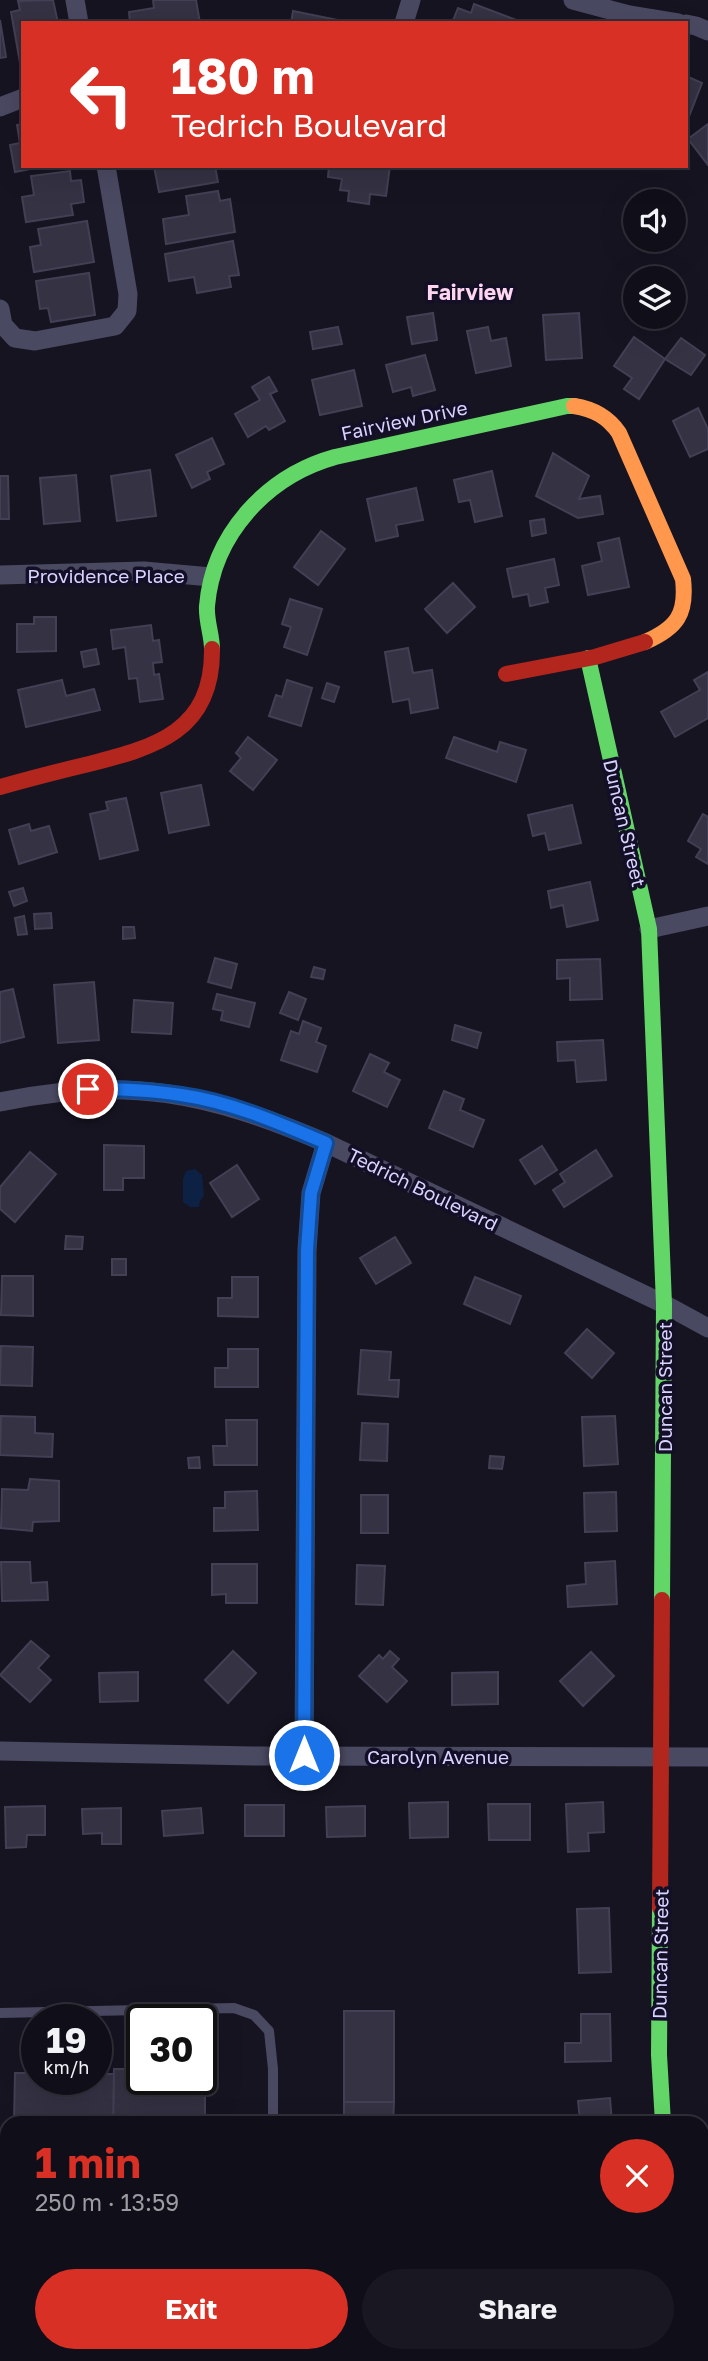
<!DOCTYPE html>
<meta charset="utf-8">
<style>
:root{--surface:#100f19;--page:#191822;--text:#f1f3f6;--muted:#9c9ca2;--line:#302f38;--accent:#d93025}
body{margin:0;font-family:"Golos Text",sans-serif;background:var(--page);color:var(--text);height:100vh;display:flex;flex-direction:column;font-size:26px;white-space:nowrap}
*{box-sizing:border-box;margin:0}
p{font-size:23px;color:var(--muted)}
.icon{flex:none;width:38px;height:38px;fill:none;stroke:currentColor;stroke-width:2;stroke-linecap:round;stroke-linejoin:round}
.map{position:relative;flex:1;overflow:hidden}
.sheet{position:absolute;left:0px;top:2116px;width:709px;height:247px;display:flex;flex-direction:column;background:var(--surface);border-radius:21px 21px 0 0;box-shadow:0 7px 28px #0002,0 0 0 2px var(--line)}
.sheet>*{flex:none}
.banner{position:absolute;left:21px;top:21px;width:667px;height:147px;border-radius:0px;box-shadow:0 7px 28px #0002,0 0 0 2px var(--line);background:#d93025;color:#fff;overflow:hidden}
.fabs{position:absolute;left:623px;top:189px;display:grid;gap:14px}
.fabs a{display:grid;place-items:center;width:63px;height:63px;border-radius:50%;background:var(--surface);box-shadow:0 7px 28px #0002,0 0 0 2px var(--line);font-size:35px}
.speed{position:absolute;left:21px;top:2004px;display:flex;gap:14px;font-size:35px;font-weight:700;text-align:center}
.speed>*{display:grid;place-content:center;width:91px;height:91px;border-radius:50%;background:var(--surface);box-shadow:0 7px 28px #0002,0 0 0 2px var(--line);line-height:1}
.speed small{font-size:18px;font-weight:400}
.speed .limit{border:4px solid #111;border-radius:10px;background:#fff;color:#111}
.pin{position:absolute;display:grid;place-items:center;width:60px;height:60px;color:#fff;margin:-30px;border:4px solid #fff;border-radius:50%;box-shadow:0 2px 7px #0007}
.me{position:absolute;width:77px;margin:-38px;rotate:0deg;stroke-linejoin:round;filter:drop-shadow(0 0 5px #0008)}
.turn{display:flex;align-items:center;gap:24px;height:147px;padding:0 35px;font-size:32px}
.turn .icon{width:91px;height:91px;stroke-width:2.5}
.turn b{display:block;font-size:49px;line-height:60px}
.round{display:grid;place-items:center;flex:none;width:74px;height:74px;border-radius:37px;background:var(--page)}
.head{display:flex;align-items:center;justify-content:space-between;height:119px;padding:0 35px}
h1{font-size:42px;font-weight:700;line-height:52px;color:var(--accent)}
.action{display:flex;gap:14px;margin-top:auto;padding:14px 35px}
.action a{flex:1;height:80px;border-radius:42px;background:var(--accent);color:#fff;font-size:28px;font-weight:700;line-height:80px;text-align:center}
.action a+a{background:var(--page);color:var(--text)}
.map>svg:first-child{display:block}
.water{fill:#0d2144}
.building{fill:#343243;stroke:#433f54;stroke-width:2}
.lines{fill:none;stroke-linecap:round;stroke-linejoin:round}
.lane{stroke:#4a4962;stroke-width:10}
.street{stroke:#4a4962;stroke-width:19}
.fast{stroke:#63d668;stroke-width:16}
.slow{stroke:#ff974d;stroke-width:16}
.jam{stroke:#b3261e;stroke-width:16}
.route-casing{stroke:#114b97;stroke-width:18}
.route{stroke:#1a73e8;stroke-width:12}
.labels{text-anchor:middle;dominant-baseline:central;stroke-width:7;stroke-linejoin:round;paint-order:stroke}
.street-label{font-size:19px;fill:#d9d4ff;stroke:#130f26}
.neighbourhood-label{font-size:21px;font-weight:bold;fill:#ffd6f0;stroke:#130f26}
</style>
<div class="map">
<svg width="708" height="2361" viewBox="0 0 708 2361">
<rect width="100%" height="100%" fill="#161421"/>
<path class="water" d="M195,1169L202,1175L204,1196L200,1201L199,1207H190L183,1202V1179L186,1171Z"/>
<g class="building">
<path d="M53,0L58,23H23V62L20,63L11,12L20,10L18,1Z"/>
<path d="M153,0H196L200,23H130L129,12L154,8Z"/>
<path d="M474,4L524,23H452L458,8L471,13Z"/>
<path d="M293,11L348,22V23H291Z"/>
<path d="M0,20L6,57L0,58Z"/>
<path d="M686,76L702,83L688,119L686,118Z"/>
<path d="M23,124V166H45L15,172L10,145L20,143L17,125Z"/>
<path d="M708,124V165L688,139Z"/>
<path d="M154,166H215L218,182L159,192Z"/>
<path d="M329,166H390L386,196L370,194L369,204L348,201L349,191L340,190L342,179L328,177Z"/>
<path d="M70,171L71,181L81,180L84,202L71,204L73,215L26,222L22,197L34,195L31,176Z"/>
<path d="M218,191L220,201L230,199L235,232L166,244L163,219L189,215L186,196Z"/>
<path d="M87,221L94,262L34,272L30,247L41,245L38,229Z"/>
<path d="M233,241L239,275L229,276L231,287L197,293L194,277L169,281L165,254Z"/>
<path d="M89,273L95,315L51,322L48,308L40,309L36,281Z"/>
<path d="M433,313L437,340L412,344L407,317Z"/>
<path d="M579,313L582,358L546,360L543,315Z"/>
<path d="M338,327L342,344L313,349L310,332Z"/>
<path d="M488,327L491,341L506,338L511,366L476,373L467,331Z"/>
<path d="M634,337L665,359L639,399L624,389L632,378L614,366Z"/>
<path d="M681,338L705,355L691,375L665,359Z"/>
<path d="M425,355L435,390L413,396L411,387L393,392L386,365Z"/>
<path d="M354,370L362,406L320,415L312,380Z"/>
<path d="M269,377L277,391L270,394L285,421L269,430L266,426L248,437L235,414L260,400L252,387Z"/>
<path d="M698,408L708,429V449L690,457L673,421Z"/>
<path d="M212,438L224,464L207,472L210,479L192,488L176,455Z"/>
<path d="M553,453L589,476L579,499L600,496L603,514L578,518L536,496Z"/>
<path d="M150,470L156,516L117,521L111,476Z"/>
<path d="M492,471L502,516L475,522L470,500L459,502L454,480Z"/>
<path d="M76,475L80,521L44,524L40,478Z"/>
<path d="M0,476H8L9,519H0Z"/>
<path d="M416,488L423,520L396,525L398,536L376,541L367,499Z"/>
<path d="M544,519L546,533L532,536L530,521Z"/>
<path d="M321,531L345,549L318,585L294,567Z"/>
<path d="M619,538L629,587L588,595L582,566L602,561L598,543Z"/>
<path d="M554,559L559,585L545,588L548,602L530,606L528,594L513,597L507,569Z"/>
<path d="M453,583L475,607L447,633L425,609Z"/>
<path d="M290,599L322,609L307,655L284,647L291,627L282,624Z"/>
<path d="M34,617H56V651L17,652V624H34Z"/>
<path d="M151,625L153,641L159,640L162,662L153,663L154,675L159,674L163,699L140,702L137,678L129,679L125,647L113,649L111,630Z"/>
<path d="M408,648L413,673L432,670L438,708L411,713L409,699L393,702L385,652Z"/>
<path d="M96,649L99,664L84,667L81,652Z"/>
<path d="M708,672V718L675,737L661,712L700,690L694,680Z"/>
<path d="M62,680L66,696L94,689L100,710L26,727L18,690Z"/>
<path d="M287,680L312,688L301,726L269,716L276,695L282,697Z"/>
<path d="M327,683L339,687L334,702L322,698Z"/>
<path d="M248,737L277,760L253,790L230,771L241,758L236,753Z"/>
<path d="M454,737L497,752L500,742L526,750L516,782L446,758Z"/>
<path d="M201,785L209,825L169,833L161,793Z"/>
<path d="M126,798L138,850L100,859L90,814L108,810L106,802Z"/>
<path d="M572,805L581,843L549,850L545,833L533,836L528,815Z"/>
<path d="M703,814L708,817V864L696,857L701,849L688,841Z"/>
<path d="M29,824L31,831L49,826L57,852L19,864L9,830Z"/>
<path d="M590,882L598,920L567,927L563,905L551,908L548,891Z"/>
<path d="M23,888L27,901L14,906L9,892Z"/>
<path d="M51,913L52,928L35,929L34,914Z"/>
<path d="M24,916L27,934L18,935L15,918Z"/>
<path d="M123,927H134L135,938L123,939Z"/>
<path d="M215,958L237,964L231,988L208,982Z"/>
<path d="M600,959L602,999L570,1000V978L557,979V960Z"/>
<path d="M314,967L325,970L323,979L311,977Z"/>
<path d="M94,982L99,1040L58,1043L54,985Z"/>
<path d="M13,989L24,1037L0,1043V992Z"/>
<path d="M289,992L306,999L298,1020L280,1013Z"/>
<path d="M217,994L255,1003L249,1027L221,1020L223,1011L213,1009Z"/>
<path d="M134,1000L173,1003L171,1034L132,1032Z"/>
<path d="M303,1021L321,1028L316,1042L326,1046L317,1072L281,1060L291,1031L299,1034Z"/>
<path d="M455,1025L481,1033L477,1048L452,1040Z"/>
<path d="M603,1040L606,1080L577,1082L575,1060L558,1061L557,1042Z"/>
<path d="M370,1054L389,1063L384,1072L400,1080L387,1107L353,1091Z"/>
<path d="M444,1091L464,1099L460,1110L484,1120L473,1147L429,1128Z"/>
<path d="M104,1145L144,1146V1178H123V1190H104Z"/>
<path d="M542,1146L557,1170L535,1184L520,1160Z"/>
<path d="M596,1150L612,1176L564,1207L553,1190L565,1182L560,1174Z"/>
<path d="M30,1152L56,1174L15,1222L0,1209V1187Z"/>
<path d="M237,1165L259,1199L232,1217L210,1183Z"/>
<path d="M66,1236L83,1237L82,1249H65Z"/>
<path d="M395,1237L411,1263L376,1284L360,1258Z"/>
<rect x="112" y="1259" width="14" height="16"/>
<path d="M2,1276H33V1316L1,1315Z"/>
<path d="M232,1277H258V1317L218,1316V1298H232Z"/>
<path d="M475,1277L521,1296L510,1324L464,1304Z"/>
<path d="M587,1329L614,1353L592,1378L565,1353Z"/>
<path d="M1,1346L33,1347L32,1386L0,1385Z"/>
<path d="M228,1349H258V1387H215V1368H228Z"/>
<path d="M361,1350L391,1352L389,1380H399L398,1397L358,1394Z"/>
<path d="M1,1416L35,1417V1433L53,1434L52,1457L0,1455Z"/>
<path d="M615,1416L618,1464L584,1466L582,1417Z"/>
<path d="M226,1420H257V1465H214L213,1446H227Z"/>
<path d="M362,1423L388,1424L387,1461L360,1460Z"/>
<path d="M490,1456L504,1457L502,1469L489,1468Z"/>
<path d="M199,1457L200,1468H189L188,1458Z"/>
<path d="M30,1479L59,1481V1521L33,1522L32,1531L1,1528L2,1489L28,1490Z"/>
<path d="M257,1491L258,1530L214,1531V1508H225V1492Z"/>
<path d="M616,1492L617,1531L585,1532L584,1493Z"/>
<rect x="361" y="1495" width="27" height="38"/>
<path d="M615,1561L617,1604L568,1607L567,1586L586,1584L585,1563Z"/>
<path d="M1,1562H30L31,1583L47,1582L48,1600L2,1601Z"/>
<path d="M212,1564H257V1603H226V1594L212,1595Z"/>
<path d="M357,1565L385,1566L383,1605L356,1604Z"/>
<path d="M31,1641L49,1656L38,1668L51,1680L30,1702L0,1675Z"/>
<path d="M233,1651L256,1673L228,1703L205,1680Z"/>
<path d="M390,1651L399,1659L392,1667L407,1681L387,1702L359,1676L379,1655L383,1659Z"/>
<path d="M591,1652L614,1676L583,1706L560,1681Z"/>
<path d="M138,1672V1701L100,1702L99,1673Z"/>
<path d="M498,1672V1704L452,1705V1673Z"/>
<path d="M448,1802V1837L410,1838L409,1803Z"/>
<path d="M603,1802L604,1832L588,1833L589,1851L568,1852L566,1804Z"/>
<path d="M488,1804H530V1840H489Z"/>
<rect x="245" y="1805" width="39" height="31"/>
<path d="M45,1806V1835H27L26,1847L6,1848L5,1807Z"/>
<path d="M365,1806V1836L327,1837L326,1807Z"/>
<path d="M121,1808V1844H102V1833L83,1834L82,1809Z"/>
<path d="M201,1808L203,1833L164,1836L162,1811Z"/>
<path d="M609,1908L611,1972L579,1973L577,1909Z"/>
<rect x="344" y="2011" width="50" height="91"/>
<path d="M581,2014H610L611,2061L565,2062V2043H581Z"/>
<path d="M114,2069H142V2079H201V2069H205V2123L113,2122Z"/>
<path d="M15,2073H37V2079H96V2074H114L113,2123H14Z"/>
<path d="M610,2098L612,2123H564L580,2120L578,2101Z"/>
<path d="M344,2102H394L393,2123H344Z"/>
<path d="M708,2313V2352L702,2345V2317Z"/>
<path d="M287,2356H332L336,2361H279Z"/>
<path d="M332,2356H371L363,2361H336Z"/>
</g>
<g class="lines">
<g class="lane">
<path d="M0,2013L234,2008L254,2015L269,2031L273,2069V2123"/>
<path d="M0,2297H7"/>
<path d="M467,2356L468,2361"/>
</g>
<g class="street">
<path d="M75,0L79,23"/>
<path d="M573,0L629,15L678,23"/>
<path d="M404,23L411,0"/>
<path d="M686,24L696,26L708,31"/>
<path d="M0,107L23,98"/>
<path d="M0,309L3,325L15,338L35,341L115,326L127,311L128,294L106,166"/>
<path d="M0,575L144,571L211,577"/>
<path d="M649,929L708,916"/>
<path d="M0,1102C126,1075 210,1093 326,1143L664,1304L708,1328"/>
<path d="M0,1751L253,1756L708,1757"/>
<path d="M304,1755L307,1250L311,1193L326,1143"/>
<path d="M702,2212L708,2220"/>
</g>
<g class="fast">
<path d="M212,649C212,635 206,621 207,606C213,534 267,476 335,457L567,406H574"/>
<path d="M588,658L649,929L664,1304L662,1600"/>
<path d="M660,1908L659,2055L663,2123"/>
</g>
<path class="slow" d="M574,406C594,409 608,417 619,433L683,579C687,614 677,628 645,642"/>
<g class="jam">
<path d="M506,674L595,657L645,642"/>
<path d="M0,787C29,779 59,771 89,764C156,747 213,731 212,649"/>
<path d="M660,1908L662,1600"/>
</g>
</g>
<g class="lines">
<g class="route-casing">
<path id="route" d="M88,1089C119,1089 150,1090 181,1095C231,1102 279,1123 326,1143L311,1193L307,1250L304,1755"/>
</g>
<use href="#route" class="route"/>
</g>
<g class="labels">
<g class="street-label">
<text transform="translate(404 420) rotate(-12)">Fairview Drive</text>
<text x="106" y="575">Providence Place</text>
<text transform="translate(625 823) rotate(77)">Duncan Street</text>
<text transform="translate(423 1189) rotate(26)">Tedrich Boulevard</text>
<text transform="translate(664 1387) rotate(-90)">Duncan Street</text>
<text x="438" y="1756">Carolyn Avenue</text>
<text transform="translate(660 1954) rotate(-89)">Duncan Street</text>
</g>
<g class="neighbourhood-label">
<text x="470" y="292">Fairview</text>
</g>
</g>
</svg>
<div class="fabs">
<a><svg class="icon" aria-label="sound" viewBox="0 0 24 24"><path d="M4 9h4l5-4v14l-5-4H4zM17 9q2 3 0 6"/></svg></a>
<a><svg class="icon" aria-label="layers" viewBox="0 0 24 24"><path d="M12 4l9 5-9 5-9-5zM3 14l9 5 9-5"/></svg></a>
</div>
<div class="speed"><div>19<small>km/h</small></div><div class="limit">30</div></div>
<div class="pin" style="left:88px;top:1089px;background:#d93025"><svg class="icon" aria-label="arrive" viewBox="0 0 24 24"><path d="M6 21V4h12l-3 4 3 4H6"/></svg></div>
<svg class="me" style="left:304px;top:1755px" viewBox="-20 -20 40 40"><circle r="17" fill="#1a73e8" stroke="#fff" stroke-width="3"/><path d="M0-11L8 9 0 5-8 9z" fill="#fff"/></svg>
<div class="banner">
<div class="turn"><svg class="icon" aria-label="left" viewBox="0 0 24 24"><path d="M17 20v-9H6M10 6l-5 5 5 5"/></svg><div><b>180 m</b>Tedrich Boulevard</div></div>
</div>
<section class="sheet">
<div class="head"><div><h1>1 min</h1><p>250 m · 13:59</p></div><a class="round" style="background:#d93025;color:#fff"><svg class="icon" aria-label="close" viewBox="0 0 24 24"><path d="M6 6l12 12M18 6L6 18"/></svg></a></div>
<div class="action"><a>Exit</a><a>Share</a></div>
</section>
</div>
